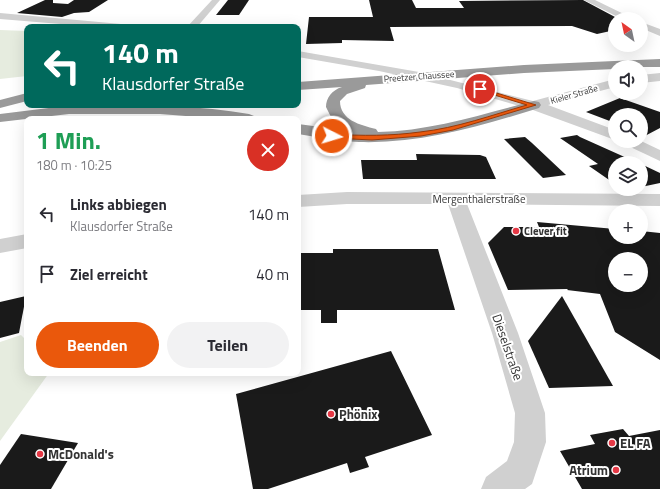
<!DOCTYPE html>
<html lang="de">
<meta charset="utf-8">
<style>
:root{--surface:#fff;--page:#f2f2f3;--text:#2b2b33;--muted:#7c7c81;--accent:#ea580c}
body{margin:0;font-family:"Titillium Web",sans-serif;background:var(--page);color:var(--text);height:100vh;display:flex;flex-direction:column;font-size:15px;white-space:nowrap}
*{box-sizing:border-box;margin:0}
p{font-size:13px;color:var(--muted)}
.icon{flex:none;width:22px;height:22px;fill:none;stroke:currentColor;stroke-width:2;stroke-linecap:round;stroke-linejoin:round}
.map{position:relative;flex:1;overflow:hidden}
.side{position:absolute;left:24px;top:116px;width:277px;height:260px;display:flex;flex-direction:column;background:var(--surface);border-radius:8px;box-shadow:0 4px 16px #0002}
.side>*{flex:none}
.banner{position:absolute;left:24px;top:24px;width:277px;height:84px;border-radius:8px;box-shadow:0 4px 16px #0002;background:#00695c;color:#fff;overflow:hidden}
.needle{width:26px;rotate:327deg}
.controls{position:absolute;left:608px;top:12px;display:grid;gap:8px}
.controls a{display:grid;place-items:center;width:40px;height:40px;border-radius:50%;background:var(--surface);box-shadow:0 4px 16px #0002;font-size:20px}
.pin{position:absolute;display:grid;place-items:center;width:34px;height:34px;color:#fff;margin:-17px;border:2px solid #fff;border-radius:50%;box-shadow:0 1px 4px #0007}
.me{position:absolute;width:44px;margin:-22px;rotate:95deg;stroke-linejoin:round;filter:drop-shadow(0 0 3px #0008)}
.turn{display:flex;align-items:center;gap:14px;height:84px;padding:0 12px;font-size:18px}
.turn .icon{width:52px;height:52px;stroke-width:2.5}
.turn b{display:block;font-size:28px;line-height:34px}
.round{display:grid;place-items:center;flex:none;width:42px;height:42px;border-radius:21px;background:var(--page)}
.head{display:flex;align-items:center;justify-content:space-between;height:68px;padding:0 12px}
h1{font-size:24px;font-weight:700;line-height:30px;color:#1e9e55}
.primary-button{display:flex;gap:8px;margin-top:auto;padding:8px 12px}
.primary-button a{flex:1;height:46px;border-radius:24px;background:var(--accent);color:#fff;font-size:16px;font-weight:700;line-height:46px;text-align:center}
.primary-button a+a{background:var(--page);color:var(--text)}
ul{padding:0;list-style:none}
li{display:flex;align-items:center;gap:12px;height:60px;padding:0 12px}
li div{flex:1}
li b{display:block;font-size:15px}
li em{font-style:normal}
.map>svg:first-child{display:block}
.green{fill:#e6ecdf}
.building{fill:#1a1a1a;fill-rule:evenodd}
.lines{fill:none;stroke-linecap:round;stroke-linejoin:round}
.minor{fill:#d0d0d0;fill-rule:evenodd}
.highway{fill:#9a9a9a;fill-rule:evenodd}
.route{fill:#ea580c;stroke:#983908}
.poi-dot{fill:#e63946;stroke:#fff;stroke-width:1.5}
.labels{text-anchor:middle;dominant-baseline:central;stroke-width:4;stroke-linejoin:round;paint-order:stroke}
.far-street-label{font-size:9px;fill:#333;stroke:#fff}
.street-label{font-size:11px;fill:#333;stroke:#fff}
.poi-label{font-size:11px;font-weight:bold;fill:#333;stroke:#fff;text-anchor:start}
.near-street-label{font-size:13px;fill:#333;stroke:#fff}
.near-poi-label{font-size:13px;font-weight:bold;fill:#333;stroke:#fff;text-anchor:start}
</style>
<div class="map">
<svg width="660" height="489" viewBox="0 0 660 489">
<rect width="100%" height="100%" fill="#fff"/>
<g class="green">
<path d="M0,30L27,31V76L0,79Z"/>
<path d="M21,335L27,341V373H49L0,441V342Z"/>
</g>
<g class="building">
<path d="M45,0H53V3L68,4L74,0H108L89,12L74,13L62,17L17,13Z"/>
<path d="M228,0H249L239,15H216Z"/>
<path d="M369,0H412L416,8H464L459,1L583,0L615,17V30L597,34L572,26L390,27L394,41L342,40V43L306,44L309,17H373Z"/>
<path d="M620,98L660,112V128L641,138V115H615V123L586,112Z"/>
<path d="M577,135L580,137L638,163H615V184L589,166L598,164L560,138Z"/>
<path d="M525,137L532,143L566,175L543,178L504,139Z"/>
<path d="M416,154L480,155L486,157L496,179H363L361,160H417Z"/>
<path d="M641,164L660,173V183L641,187Z"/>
<path d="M537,222L615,229V237H641V231L660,233V360L615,332L600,294L567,290L568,289L508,290L488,243L504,227H539ZM615,259H641V285H615Z"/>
<path d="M333,249H438L455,310H337V323H321V310H298V253H333Z"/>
<path d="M26,296L19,333L0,338V302Z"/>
<path d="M562,296L613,386L549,388L528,341Z"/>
<path d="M391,351L432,435L365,457L369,467L350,473L347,463L268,489H253L236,394Z"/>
<path d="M623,429L629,436L660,430V489H582L560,451L595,444L590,435Z"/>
<path d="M21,434L78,443L51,489H0V465Z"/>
</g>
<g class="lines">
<g class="minor">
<path d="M212,0H220L197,27H187Z"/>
<path d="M584,0H595L634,19H622Z"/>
<path d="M0,13L121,24L126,27H97L0,19Z"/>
<path d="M641,22L660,29V36L641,28Z"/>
<path d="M298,51L419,72L533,101L615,79V87L548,105L615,130V140L533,110L457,88L379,71L298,57Z"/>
<path d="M660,73V81L641,83V75Z"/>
<path d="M621,141H641L660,150V161L624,144Z"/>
<path d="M347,192L660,194V206L467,204L518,333L545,413L546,442L532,484L525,489H481L486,477L507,461L514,442L515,413L492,333L448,204H347L298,207V195Z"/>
<path d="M27,234V248L0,253V239Z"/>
</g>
<g class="highway">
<path d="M660,59V67H615V69L524,73L366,85L365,88L347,94L340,101C340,120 360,125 376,129L378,132C432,131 482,114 534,101L539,102L541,105L539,108C481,126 421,144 359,142C338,141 318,137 298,134V124L351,131L333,121L326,107C326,98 332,90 342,87L298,90V82L524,65Z"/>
<path d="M27,93V101L0,108V100Z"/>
<path d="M73,105C131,105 191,104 249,114L254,116L257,119H224L160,114H69L0,122V114Z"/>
</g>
</g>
<path class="route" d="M480,88L536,105L453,130L421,136L372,140L332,138L329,136L332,134C362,136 391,136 420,132C457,128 492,115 527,105L478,90Z"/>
<g class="poi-dot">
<circle cx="516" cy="231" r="4"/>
<circle cx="331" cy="414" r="4"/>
<circle cx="612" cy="443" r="4"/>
<circle cx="40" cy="454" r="4"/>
<circle cx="616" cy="470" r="4"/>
</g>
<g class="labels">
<g class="far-street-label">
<text transform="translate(419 76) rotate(-4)">Preetzer Chaussee</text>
<text transform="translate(574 94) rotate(-16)">Kieler Straße</text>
</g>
<g class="street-label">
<text x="479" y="199">Mergenthalerstraße</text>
</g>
<g class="poi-label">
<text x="524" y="231">Clever fit</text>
</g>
<g class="near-street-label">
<text transform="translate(508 347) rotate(71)">Dieselstraße</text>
</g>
<g class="near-poi-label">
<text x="339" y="414">Phönix</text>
<text x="620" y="443">EL FA</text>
<text x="48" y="454">McDonald's</text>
<text x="608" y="470" text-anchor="end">Atrium</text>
</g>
</g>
</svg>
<div class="controls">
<a><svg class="needle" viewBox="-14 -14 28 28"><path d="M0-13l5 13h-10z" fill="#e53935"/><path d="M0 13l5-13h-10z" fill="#7c7c81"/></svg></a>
<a><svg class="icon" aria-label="sound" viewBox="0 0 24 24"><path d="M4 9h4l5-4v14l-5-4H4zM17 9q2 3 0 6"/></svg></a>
<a><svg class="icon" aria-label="search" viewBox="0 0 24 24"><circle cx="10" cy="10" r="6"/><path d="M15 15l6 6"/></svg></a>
<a><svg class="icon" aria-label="layers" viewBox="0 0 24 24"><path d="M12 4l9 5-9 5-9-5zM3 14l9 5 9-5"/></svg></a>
<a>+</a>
<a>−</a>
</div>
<div class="pin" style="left:480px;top:89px;background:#d93025"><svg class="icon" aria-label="arrive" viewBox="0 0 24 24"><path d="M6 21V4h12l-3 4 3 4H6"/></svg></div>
<svg class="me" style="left:332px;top:136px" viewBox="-20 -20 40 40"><circle r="17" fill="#ea580c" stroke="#fff" stroke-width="3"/><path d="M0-11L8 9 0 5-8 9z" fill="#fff"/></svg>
<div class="banner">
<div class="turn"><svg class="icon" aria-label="left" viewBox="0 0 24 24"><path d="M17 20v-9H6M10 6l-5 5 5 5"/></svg><div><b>140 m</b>Klausdorfer Straße</div></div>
</div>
<section class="side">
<div class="head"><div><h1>1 Min.</h1><p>180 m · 10:25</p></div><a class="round" style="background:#d93025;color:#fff"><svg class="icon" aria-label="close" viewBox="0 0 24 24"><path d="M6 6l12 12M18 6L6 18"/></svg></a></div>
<ul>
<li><svg class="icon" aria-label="left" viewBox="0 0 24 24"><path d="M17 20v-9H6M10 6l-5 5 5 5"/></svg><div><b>Links abbiegen</b><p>Klausdorfer Straße</p></div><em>140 m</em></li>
<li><svg class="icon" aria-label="arrive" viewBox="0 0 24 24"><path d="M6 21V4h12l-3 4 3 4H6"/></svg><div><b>Ziel erreicht</b></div><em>40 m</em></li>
</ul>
<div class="primary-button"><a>Beenden</a><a>Teilen</a></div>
</section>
</div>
